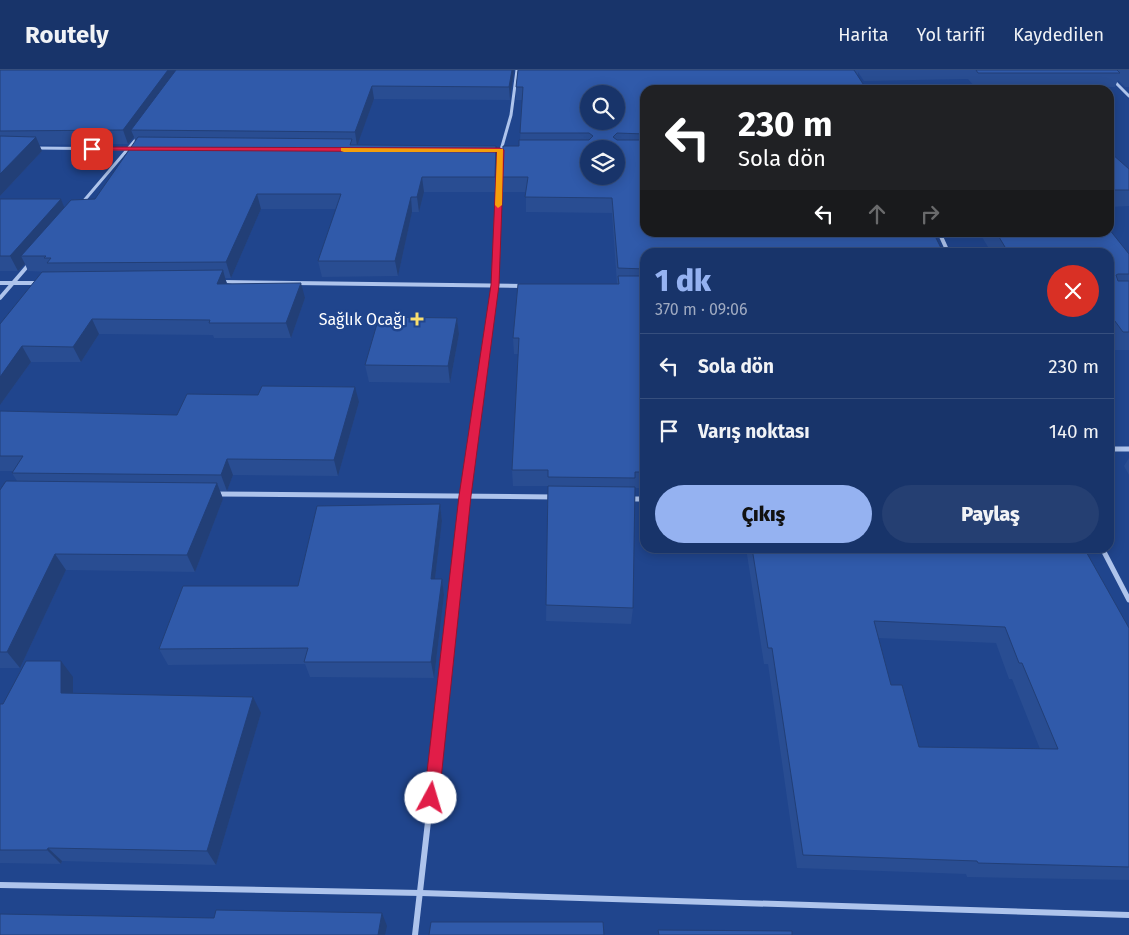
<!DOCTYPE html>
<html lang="tr">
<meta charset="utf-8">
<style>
:root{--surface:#18346a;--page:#253f72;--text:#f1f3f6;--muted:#9faac1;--line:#364f7e;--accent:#95b2f1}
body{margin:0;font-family:"Fira Sans",sans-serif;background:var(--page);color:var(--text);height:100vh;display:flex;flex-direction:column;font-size:19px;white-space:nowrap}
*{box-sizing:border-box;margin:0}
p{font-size:16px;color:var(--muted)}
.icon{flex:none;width:28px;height:28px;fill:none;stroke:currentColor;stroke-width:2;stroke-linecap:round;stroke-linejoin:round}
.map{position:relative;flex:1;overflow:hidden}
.drawer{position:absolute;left:640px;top:178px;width:474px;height:305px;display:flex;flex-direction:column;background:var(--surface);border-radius:15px;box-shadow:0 2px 12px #0003,0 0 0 1px var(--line)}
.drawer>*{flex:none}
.guide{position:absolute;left:640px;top:15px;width:474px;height:152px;border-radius:15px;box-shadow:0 2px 12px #0003,0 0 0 1px var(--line);background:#202124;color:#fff;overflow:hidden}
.buttons{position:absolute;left:580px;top:15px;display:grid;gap:10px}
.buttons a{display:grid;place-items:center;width:45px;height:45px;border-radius:50%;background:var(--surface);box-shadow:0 2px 12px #0003,0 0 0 1px var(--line);font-size:25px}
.pin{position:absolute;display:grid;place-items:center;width:42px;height:42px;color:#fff;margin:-21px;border-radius:10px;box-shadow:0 2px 8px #0006}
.me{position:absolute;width:55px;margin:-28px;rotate:6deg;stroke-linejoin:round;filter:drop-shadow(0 0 4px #0008)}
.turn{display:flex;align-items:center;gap:18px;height:105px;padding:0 15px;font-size:22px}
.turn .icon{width:65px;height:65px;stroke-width:2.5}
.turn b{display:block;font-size:35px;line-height:42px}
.lanes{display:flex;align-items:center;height:48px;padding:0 15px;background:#0003;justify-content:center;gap:25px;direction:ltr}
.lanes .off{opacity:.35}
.round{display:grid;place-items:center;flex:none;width:52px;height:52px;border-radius:26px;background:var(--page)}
.summary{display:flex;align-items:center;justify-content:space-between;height:85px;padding:0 15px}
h1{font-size:30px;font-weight:800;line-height:38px;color:var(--accent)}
.button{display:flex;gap:10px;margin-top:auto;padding:10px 15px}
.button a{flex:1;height:58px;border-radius:30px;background:var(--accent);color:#111;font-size:20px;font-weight:800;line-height:58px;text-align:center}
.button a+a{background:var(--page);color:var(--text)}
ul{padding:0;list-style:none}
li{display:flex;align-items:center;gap:15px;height:65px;padding:0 15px;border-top:1px solid var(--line)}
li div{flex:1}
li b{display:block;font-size:19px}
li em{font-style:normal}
header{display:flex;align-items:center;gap:30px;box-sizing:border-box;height:70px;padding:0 25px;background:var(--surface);border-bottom:1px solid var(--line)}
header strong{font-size:24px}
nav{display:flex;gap:28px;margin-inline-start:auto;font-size:18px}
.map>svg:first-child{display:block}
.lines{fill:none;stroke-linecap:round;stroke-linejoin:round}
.street-far3{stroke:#aec4ec;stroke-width:3}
.street-far2{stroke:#aec4ec;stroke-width:4}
.street-far1{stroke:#aec4ec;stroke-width:5}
.street{stroke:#aec4ec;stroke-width:6}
.wall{fill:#294d92;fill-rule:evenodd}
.shaded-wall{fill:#223f77}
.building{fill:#305aaa;stroke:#223f77;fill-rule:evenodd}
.route{fill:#e11d48;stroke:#92132f}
.slow{fill:#f59e0b}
.poi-dot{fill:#f9df6f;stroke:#20458d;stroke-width:2}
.labels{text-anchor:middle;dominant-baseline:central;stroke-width:5;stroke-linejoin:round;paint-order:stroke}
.poi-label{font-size:16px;fill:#fff;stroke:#20458d;text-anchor:end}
</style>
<header>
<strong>Routely</strong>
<nav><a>Harita</a><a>Yol tarifi</a><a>Kaydedilen</a></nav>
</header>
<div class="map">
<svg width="1129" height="865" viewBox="0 0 1129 865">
<rect width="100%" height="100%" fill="#20458d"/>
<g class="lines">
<g class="street-far3">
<path d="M1103,0L1129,26"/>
<path d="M34,78L136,79"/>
<path d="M82,133L138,67"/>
<path d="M498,142L501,80L511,45L517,0"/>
</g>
<g class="street-far2">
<path d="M939,162L948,182"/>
<path d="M221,212L522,216"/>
<path d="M0,213H37"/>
<path d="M0,228L31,192"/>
<path d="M479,325L495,215L498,141"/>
</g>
<g class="street-far1">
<path d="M1109,379H1129"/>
<path d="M216,424L555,427"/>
<path d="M628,429H645"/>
<path d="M1102,478L1129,530"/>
<path d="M450,561L465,426L480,324"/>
</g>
<g class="street">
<path d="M0,815L421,823L1129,845"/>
<path d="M415,865L450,560"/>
</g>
</g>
<g class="wall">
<path d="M0,0H514L510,30L374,29L357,75L497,90L496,122H424L419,142H412L398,206L322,207L318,191L336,139H261L231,208H225L227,213L305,228L291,268H214L213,265L99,264L81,292H31L0,335L50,202L28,201L25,194L18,201H0V129H61L64,137L95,129L135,72L134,67L128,74L39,75L42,81L0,126Z"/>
<path d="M518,0H1129V17H1125L1118,10L1115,17L974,16L968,9L864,11L858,2V5L645,20V418H635L633,538L631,554L546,551L548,416H513L512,400L518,284H514L513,268L618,214H617L612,143L526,142V122H502V107L519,76L520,70L522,30H516V17Z"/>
<path d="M1109,84L1129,99V136L1109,137Z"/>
<path d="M979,162H1109L1129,184V280H1113L1109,274V182H991Z"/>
<path d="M457,248L459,264L450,313L369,312L365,295Z"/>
<path d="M359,332L338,406L233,405L227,421H220L223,429L195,502L66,500L20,598H0V420L17,411L12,403L13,401H0V341L177,345Z"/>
<path d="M1129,388V405L1124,396Z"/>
<path d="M440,434L442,451L435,509H442L444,525L434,608L310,607L305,594L168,595L159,579L298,516Z"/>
<path d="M746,478H1084L1129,558V810L967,807L966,804L797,798L768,594H764ZM878,568L996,573L1009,609H1012L1040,679L919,677L891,615Z"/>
<path d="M73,607V624L261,643L216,795L62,791L61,794L0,793V634H3Z"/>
</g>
<g class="shaded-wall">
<path d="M168,0H182L131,60L134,67L128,74L123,60Z"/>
<path d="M512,0H514L510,30L509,17Z"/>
<path d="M372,16L374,29L357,76L355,62Z"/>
<path d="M36,67L42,81L0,126V104Z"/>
<path d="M496,76L497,90L496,122L495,107Z"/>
<path d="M422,107L424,122L419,142L417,127Z"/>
<path d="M257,124L261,139L231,208L226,192Z"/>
<path d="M411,127L412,142L398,206L395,191Z"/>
<path d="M61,129L67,144L21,186L25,194L18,201L10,186Z"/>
<path d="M223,200L227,215L217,214Z"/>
<path d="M301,213L305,228L291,268L286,253Z"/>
<path d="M457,248L459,264L450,313L448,296Z"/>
<path d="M92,249L99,264L81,292L73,277Z"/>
<path d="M22,276L31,292L0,335V307Z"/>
<path d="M355,317L359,332L338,406L334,390Z"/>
<path d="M227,389L233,405L227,421L221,405Z"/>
<path d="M217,413L223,429L195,502L187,485Z"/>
<path d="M440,434L442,451L433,525L431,509Z"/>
<path d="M55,484L66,500L20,598L7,582Z"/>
<path d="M442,509L444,525L434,608L431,592Z"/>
<path d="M61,591L73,607V639L61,623Z"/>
<path d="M253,627L261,643L216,795L207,781Z"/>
<path d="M48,778L62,791L61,794L47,780Z"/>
<path d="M382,843L387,856L385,865H378Z"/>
</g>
<g class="building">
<path d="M0,0H168L123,60L0,61Z"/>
<path d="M176,0H512L509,17L372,16L355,62L131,60Z"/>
<path d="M518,0H854L867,20H645V64L617,63L613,67L617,70H645V162H933L943,182H645V199L618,198L612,128L525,127L528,107H502L503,76H519V70H589L593,66L589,63H520L523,17H516ZM589,24H616V51H589ZM589,79H616V106H589Z"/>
<path d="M976,0H1117L1120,3H978Z"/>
<path d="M0,66L36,67L0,104Z"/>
<path d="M138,67L352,69L350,75H357L496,76L495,107H422L417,127H411L395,191H318L341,124H257L226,192L47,193L51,188H44L46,186H21L71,130L95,129Z"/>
<path d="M1109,84H1112L1129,99V120H1109Z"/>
<path d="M0,129H61L10,186H0Z"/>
<path d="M1109,159L1129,184V204H1118L1116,205L1118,211H1129V262H1123L1109,243V182H1008L996,162H1109Z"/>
<path d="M223,200L217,214L301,213L286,253H209L210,250L92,249L73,277L22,276L0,307V254L42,202Z"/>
<path d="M618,206H645V402H635V408L548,407V400H512L519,268H513L518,214H619Z"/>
<path d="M379,247L457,248L448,296L365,295Z"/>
<path d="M262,316L355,317L334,390L227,389L221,405L12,403L23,386H0V341L177,345L187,324L258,325Z"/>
<path d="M6,411L217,413L187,485L55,484L7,582H0V420Z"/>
<path d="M548,416L635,417L633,538L546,535Z"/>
<path d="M440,434L431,509H442L431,592H304L308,578L159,579L183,516H298L317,436Z"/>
<path d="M752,478H1084L1129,558V797L978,793L977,791L803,785L772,578H768ZM874,551L1005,557L1019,593H1022L1058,679L919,677L902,615H891Z"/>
<path d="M26,591H61V623L253,627L207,781L48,778L47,780H0V634H3Z"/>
<path d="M216,840L382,843L378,865H0V844L214,848Z"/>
<path d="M431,852H603L604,865H429Z"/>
<path d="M658,860L792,861V865H659Z"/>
</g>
<path class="route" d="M92,77L500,78L504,80L499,215L471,426L439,728L437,734L431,736L426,734L424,728L459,426L491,215L497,82L90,80V77Z"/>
<path class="slow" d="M341,78L503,79L502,135L498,138L495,135L497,82H344L341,81Z"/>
<path class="poi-dot" d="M414.5 241.5h5v5h5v5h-5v5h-5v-5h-5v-5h5z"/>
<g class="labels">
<g class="poi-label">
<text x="406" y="249">Sağlık Ocağı</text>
</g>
</g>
</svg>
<div class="buttons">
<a><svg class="icon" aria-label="search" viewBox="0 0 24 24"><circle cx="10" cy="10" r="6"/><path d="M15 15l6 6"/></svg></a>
<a><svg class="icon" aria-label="layers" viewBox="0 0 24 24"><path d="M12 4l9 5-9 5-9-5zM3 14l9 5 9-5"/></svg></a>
</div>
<div class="pin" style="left:92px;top:79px;background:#d93025"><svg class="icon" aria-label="arrive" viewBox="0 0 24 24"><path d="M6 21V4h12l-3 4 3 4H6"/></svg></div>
<svg class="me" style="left:431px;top:728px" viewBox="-20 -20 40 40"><circle r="19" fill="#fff"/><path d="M0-13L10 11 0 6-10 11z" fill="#e11d48"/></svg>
<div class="guide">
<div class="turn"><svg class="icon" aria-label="left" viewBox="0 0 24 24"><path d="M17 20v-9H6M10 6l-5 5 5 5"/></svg><div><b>230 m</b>Sola dön</div></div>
<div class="lanes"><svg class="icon" aria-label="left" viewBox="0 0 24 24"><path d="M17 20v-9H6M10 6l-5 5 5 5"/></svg><svg class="icon off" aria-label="ahead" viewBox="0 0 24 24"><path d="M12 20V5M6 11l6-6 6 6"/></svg><svg class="icon off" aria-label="right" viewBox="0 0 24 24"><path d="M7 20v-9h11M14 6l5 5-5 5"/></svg></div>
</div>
<section class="drawer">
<div class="summary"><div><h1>1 dk</h1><p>370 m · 09:06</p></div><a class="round" style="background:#d93025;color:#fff"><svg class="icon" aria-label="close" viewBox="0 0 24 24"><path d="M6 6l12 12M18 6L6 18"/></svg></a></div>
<ul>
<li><svg class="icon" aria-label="left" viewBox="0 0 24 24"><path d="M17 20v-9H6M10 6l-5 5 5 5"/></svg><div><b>Sola dön</b></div><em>230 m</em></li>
<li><svg class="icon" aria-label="arrive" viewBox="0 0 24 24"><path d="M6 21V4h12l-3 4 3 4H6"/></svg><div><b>Varış noktası</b></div><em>140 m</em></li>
</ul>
<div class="button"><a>Çıkış</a><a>Paylaş</a></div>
</section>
</div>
